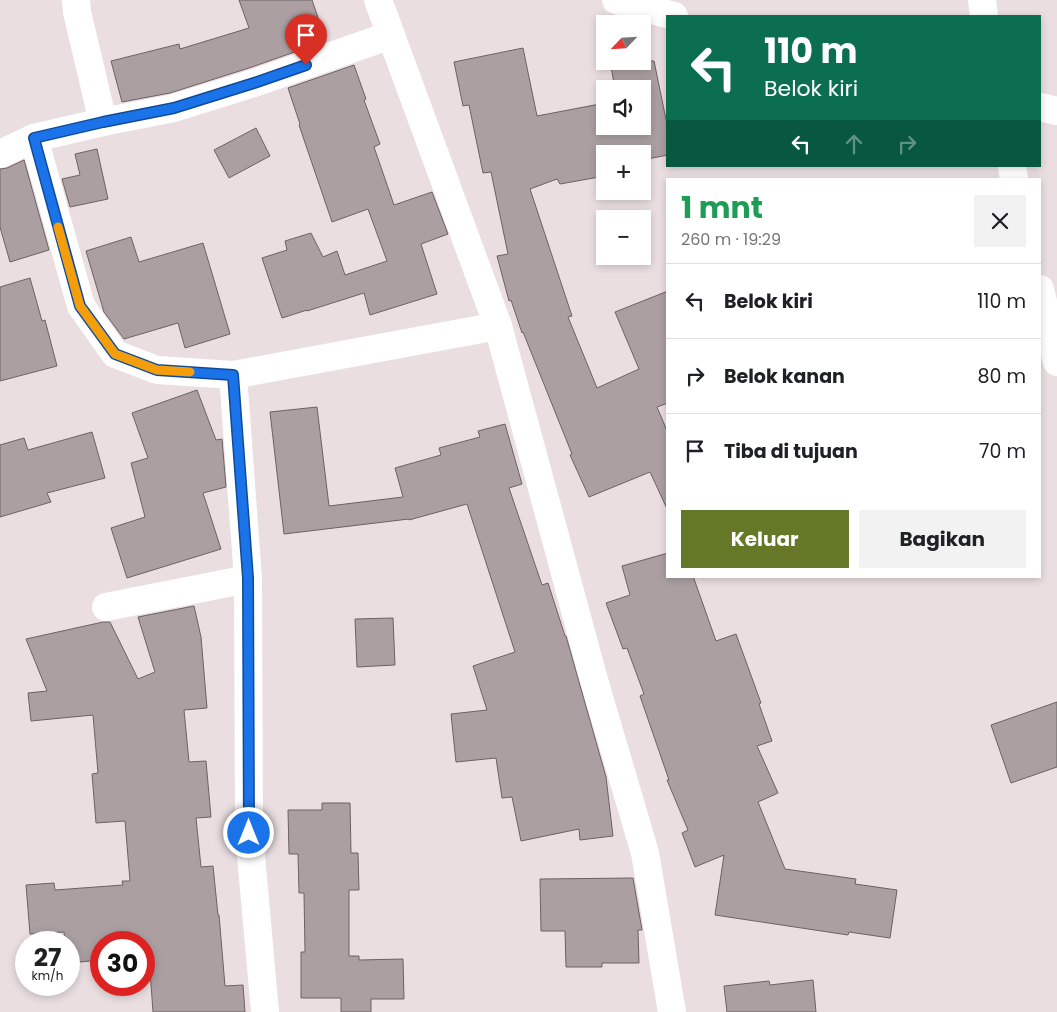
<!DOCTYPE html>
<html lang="id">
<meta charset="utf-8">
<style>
:root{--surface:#fff;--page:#f2f2f2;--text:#202124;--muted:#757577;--line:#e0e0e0;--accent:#647828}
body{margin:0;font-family:Poppins,sans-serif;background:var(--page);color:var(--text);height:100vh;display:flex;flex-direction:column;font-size:19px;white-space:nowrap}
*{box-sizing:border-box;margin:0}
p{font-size:16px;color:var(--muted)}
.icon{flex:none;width:28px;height:28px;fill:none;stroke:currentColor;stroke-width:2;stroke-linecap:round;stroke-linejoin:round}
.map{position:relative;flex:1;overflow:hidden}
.details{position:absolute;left:666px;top:178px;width:375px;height:400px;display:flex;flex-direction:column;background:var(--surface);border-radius:0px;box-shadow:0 2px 8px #0003}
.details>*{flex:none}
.banner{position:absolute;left:666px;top:15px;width:375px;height:152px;border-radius:0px;box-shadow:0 2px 8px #0003;background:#0b6e4f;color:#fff;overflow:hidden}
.needle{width:32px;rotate:245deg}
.controls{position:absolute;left:596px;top:15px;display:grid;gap:10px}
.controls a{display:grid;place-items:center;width:55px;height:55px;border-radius:0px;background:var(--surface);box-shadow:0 2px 8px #0003;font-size:25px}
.speed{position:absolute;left:15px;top:931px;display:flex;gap:10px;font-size:25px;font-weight:700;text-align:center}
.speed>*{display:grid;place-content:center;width:65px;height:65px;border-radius:50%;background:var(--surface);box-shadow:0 2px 8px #0003;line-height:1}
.speed small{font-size:12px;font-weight:400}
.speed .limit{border:8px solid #d22;background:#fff;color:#111}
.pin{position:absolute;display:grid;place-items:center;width:42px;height:42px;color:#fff;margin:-51px -21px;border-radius:50% 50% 50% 0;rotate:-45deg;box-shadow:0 0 5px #0007}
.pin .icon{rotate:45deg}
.me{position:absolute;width:55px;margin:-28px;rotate:0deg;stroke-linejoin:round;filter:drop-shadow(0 0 4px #0008)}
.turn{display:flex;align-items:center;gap:18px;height:105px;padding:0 15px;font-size:22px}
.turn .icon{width:65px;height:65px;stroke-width:2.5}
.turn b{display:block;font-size:35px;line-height:42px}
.lanes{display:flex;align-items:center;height:48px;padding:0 15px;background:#0003;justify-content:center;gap:25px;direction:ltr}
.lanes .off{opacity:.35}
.round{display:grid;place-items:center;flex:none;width:52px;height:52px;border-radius:0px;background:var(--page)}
.overview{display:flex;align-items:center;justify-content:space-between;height:85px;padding:0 15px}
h1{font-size:30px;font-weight:700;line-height:38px;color:#1e9e55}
.action{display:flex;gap:10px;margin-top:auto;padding:10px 15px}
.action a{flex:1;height:58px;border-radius:0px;background:var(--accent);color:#fff;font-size:20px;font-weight:700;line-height:58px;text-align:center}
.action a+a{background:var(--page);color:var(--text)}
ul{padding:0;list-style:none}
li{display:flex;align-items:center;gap:15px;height:75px;padding:0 15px;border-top:1px solid var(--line)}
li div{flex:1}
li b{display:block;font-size:19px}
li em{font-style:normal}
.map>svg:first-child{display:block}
.building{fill:#ab9fa2;stroke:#6c6264}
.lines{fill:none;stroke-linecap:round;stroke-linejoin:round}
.minor{stroke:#fff;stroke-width:28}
.route-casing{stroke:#114b97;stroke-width:12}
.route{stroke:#1a73e8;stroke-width:9}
.slow{stroke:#f59e0b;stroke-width:9}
</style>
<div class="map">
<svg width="1057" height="1012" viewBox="0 0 1057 1012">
<rect width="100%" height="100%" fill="#eadee1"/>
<g class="building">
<path d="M239,0H312L326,41L249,68L170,93L122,102L111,61L179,44L180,49L249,28Z"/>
<path d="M523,48L537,116L605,103V126H642V89H615L610,61H654L668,129V155L642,160V154H605V176L560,184L557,179L530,189L572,316L568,317L597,388L639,369L615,312L668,291V403L657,407L668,433V511L650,472L589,497L570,455L572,454L523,332L522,333L511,300L509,301L497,256L508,254L491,172L483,173L469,105L463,106L454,62Z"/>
<path d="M354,65L366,99L364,100L380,144L374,147L394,205L432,192L448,234L421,244L437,294L370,315L364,293L307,311V310L282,318L262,258L287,250L285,241L311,233L323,257L337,251L345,275L387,261L368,209L332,222L299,125L300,124L288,88Z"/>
<path d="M256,128L270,156L229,178L214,150Z"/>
<path d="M97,149L108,199L70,207L62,179L80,175L75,154Z"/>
<path d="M24,160L49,250L10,262L0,227V169L7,168Z"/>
<path d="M131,237L139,262L203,243L230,334L185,348L178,323L124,339L104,312L86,251Z"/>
<path d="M30,278L42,321L45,320L57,366L0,381V287Z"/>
<path d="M197,390L216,440L222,439L226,487L203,493L221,549L127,578L111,528L145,517L131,463L148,458L132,413Z"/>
<path d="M317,407L329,506L403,497L395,468L441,455L439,448L480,437L478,431L505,424L522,484L509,488L542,585L548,583L565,636H566L606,777L613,836L580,840L579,829L521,841L512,797L502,798L496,758L456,762L451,714L487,710L473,666L515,652L467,504L409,520V519L284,534L270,412Z"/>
<path d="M92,432L105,478L47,493L51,502L0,517V445L24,438L28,450Z"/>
<path d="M668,553V576H693L716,641L736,634L761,703L759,704L772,741L757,746L778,793L758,802L785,869L856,879L855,884L897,890L890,938L849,932L848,935L715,915L724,855L695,867L682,833L688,830L667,780H669L640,696L644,694L627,648L623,649L606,603L630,595L622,566Z"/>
<path d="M194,606L201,637L207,708L184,710L189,762L206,761L211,817L196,818L201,867L213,866L218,915H219L225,986L243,985L245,1012H153L149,957L144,958V942H101V960L69,963V942H65L64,932L30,934L26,885L54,883L55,890L123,885L122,881H130L125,821L96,823L92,774L98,773L93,715L31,721L28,693L47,691L26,639L103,622H110L138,679L155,672L138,617Z"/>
<path d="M393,618L395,665L357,667L355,619Z"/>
<path d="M1057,702V767L1011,783L991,725Z"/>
<path d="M322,803H350L351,853H358L359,890H349V956H359V960L403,959L404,999H371V1012H341V998H301V952H305L304,893H299L298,854H289L288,810H322Z"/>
<path d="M633,878L642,930H638L639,963H602V967H566L565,931H541L540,879Z"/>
<path d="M813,980L816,1012H727L724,986L769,981L770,985Z"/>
</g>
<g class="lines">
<g class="minor">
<path d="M76,0L77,12L103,122"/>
<path d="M378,0L498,326L594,680L645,853L672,1012"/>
<path d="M616,0L674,16"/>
<path d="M982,0L984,16"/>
<path d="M1040,107L1057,111"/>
<path d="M34,138L81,306L115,354L157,370L233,375L498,326"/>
<path d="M0,154L34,138L103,122L174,108L254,83L391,35"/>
<path d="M1012,166L1014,179"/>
<path d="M1040,289L1057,362"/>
<path d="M233,375L248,579L249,833L265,1012"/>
<path d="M106,607L248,579"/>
</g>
</g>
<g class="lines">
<g class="route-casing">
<path id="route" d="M249,833L248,578L233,375L157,370L115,354L80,306L34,138L103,122L174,108L254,83L306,65"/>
</g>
<use href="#route" class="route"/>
<path class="slow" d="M58,227L80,306L115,354L157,370L190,372"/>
</g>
</svg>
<div class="controls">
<a><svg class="needle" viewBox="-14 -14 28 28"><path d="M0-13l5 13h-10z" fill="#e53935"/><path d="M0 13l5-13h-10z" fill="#757577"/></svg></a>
<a><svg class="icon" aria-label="sound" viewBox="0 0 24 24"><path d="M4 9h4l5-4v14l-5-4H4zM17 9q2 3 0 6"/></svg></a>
<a>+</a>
<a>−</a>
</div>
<div class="speed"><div>27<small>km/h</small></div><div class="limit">30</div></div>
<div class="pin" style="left:306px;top:65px;background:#d93025"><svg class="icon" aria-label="arrive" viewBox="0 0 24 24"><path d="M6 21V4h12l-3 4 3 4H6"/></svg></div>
<svg class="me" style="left:249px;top:833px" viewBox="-20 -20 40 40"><circle r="17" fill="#1a73e8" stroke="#fff" stroke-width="3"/><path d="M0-11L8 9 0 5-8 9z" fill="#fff"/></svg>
<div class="banner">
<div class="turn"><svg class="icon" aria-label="left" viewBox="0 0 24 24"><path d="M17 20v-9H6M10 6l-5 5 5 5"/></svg><div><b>110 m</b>Belok kiri</div></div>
<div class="lanes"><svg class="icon" aria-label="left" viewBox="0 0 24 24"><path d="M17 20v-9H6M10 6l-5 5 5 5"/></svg><svg class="icon off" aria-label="ahead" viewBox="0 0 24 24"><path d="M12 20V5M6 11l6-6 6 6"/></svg><svg class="icon off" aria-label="right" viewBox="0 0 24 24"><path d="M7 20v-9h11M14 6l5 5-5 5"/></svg></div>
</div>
<section class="details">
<div class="overview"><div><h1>1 mnt</h1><p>260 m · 19:29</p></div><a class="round"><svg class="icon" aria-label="close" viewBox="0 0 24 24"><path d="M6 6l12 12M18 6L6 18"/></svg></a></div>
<ul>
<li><svg class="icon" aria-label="left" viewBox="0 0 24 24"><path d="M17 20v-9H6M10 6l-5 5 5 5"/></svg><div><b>Belok kiri</b></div><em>110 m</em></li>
<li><svg class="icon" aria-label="right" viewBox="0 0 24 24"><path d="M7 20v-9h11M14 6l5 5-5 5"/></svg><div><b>Belok kanan</b></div><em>80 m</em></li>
<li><svg class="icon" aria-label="arrive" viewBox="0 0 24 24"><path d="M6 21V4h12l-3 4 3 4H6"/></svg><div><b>Tiba di tujuan</b></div><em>70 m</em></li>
</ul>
<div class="action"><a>Keluar</a><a>Bagikan</a></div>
</section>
</div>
